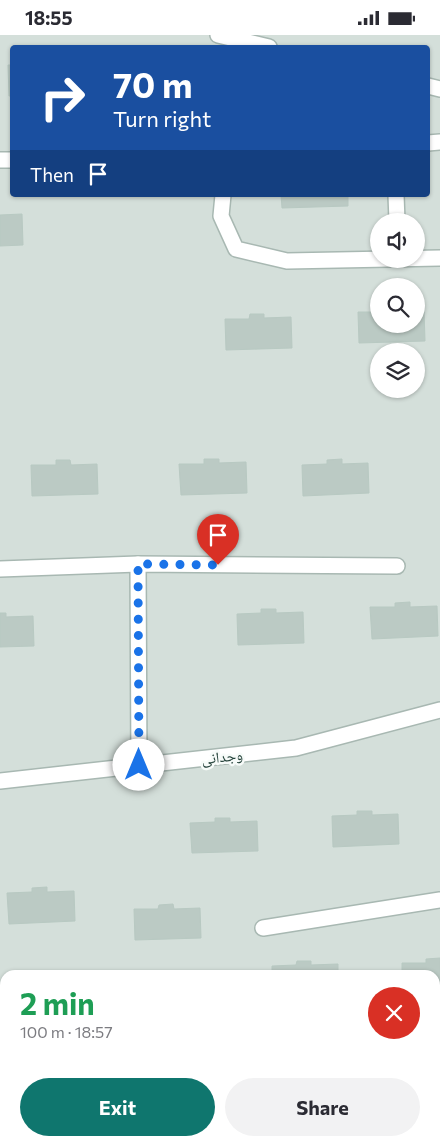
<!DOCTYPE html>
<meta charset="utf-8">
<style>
:root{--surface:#fff;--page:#f2f2f3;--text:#2b2b33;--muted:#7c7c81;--accent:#0f766e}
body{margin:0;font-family:Commissioner,"Noto Naskh Arabic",sans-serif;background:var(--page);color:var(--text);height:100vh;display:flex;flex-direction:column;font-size:19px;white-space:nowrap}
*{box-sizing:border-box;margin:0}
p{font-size:16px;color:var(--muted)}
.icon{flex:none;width:28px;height:28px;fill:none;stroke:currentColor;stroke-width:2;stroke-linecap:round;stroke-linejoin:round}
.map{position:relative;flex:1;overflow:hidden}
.panel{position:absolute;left:0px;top:935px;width:440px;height:176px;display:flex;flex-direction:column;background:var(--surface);border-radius:15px 15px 0 0;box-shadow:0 1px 4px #0004}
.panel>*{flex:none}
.guide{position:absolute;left:10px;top:10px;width:420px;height:152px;border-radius:5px;box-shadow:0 1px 4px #0004;background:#1a4fa0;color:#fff;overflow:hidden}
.fabs{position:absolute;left:370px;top:178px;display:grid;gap:10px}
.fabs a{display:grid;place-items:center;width:55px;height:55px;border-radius:50%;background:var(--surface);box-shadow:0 1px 4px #0004;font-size:25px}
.pin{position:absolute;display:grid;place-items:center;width:42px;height:42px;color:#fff;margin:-51px -21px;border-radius:50% 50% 50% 0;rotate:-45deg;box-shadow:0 0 5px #0007}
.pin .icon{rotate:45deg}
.me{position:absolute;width:55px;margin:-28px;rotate:0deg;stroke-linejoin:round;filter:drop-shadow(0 0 4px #0008)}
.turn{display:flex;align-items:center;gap:18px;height:105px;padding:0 20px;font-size:22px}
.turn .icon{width:65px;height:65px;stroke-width:2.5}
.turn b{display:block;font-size:35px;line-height:42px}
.then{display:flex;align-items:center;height:48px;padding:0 20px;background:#0003;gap:10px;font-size:19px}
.round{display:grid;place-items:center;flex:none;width:52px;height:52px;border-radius:26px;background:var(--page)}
.overview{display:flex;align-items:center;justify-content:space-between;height:85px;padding:0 20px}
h1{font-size:30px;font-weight:700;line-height:38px;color:#1e9e55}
.button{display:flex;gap:10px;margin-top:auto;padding:10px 20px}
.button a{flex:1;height:58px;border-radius:30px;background:var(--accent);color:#fff;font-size:20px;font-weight:700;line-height:58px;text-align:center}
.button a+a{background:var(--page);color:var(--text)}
.status{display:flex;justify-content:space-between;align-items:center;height:35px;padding:0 25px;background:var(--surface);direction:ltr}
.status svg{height:14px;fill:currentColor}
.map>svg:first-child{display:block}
.built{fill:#d4dfda;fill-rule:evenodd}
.building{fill:#bbcac4;stroke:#b8c9c2}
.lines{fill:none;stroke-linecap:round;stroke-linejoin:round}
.minor-casing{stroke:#a8b8b2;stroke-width:18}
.minor{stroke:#fff;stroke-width:15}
.route{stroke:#1a73e8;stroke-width:9;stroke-dasharray:0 16.2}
.labels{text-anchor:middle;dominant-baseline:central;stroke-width:5;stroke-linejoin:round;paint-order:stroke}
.street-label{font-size:15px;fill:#24423a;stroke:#f7fbf9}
</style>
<div class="status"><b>18:55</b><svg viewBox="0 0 49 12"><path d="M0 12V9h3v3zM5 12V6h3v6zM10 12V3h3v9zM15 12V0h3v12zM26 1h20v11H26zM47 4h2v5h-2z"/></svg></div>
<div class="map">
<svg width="440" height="1111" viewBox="0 0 440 1111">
<rect width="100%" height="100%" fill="#e6efeb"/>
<path class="built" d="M0,0H440V1111H0ZM12,12H428V160H12ZM379,186H416V224H379ZM379,251H416V289H379ZM379,316H416V354H379ZM5,940H435V1106H5Z"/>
<g class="building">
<path d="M8,30H12V61H9Z"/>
<path d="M281,160H348V171L282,173Z"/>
<path d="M22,179L23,210L0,211V180Z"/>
<path d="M424,275L425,306L359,308L358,277H379V289H416V276Z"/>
<path d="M250,279H264V283L291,282L292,313L226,315L225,284H249Z"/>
<path d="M204,424H219V428L246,427L247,458L181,460L179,429H204Z"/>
<path d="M342,424V429L368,428L369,458L303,461L302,430L327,429V425Z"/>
<path d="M56,425H70L71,430L97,429L98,459L32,461L31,430H56Z"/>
<path d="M410,567V572L437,571L438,601L372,604L370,572H395V568Z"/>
<path d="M261,574H276V578L303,577L304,608L238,610L237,579L261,578Z"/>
<path d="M0,578H6V582L33,581L34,611L0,612Z"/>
<path d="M357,776H372V780L398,779L399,809L333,812L332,781L357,780Z"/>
<path d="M215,783H230V787L257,786L258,816L192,818L190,788L215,787Z"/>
<path d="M47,852V857L74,856L75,886L9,889L7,858L32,857V853Z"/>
<path d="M173,869L174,874L200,873L201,903L135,905L134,874H158L159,870Z"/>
<path d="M440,923V958L435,959V940H402V928H426V924Z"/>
<path d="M297,926H311V930L338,929V940H272V931L296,930Z"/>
<path d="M5,953V984H0V954Z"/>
<rect x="435" y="1061" width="5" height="30"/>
</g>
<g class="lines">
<g class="minor-casing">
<g id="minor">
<path d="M218,0L269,12"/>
<path d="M428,51L440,54"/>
<path d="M428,108L440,107"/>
<path d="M0,125H12"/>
<path d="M223,160L221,181L236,214L287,226L440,223"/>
<path d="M396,160L397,186"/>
<path d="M138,529L139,731"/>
<path d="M0,534L138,529L397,531"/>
<path d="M0,746L296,713L440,675"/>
<path d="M263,893L440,865"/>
</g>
</g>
<use href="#minor" class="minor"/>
</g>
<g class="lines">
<path class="route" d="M139,730L138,529L218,530"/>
</g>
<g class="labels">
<g class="street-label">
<text transform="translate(222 721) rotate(-6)">وجدانی</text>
</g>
</g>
</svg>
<div class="fabs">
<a><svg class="icon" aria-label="sound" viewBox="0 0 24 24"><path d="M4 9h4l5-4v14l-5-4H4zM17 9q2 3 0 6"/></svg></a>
<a><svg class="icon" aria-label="search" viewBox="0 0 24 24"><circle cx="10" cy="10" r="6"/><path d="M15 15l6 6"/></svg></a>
<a><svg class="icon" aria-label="layers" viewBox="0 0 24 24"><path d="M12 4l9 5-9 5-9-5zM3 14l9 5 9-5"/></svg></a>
</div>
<div class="pin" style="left:218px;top:530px;background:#d93025"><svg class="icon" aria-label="arrive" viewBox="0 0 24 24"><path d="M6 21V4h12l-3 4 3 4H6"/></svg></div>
<svg class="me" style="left:139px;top:730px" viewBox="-20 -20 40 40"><circle r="19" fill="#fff"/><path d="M0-13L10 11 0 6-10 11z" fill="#1a73e8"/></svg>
<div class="guide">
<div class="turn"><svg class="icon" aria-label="right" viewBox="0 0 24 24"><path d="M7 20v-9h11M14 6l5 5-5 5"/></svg><div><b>70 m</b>Turn right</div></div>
<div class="then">Then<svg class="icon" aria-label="arrive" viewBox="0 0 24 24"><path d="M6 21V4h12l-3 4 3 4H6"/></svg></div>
</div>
<section class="panel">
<div class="overview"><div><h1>2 min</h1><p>100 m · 18:57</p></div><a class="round" style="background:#d93025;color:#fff"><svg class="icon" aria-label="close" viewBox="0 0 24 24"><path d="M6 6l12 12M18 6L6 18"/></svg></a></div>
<div class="button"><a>Exit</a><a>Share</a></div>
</section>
</div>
